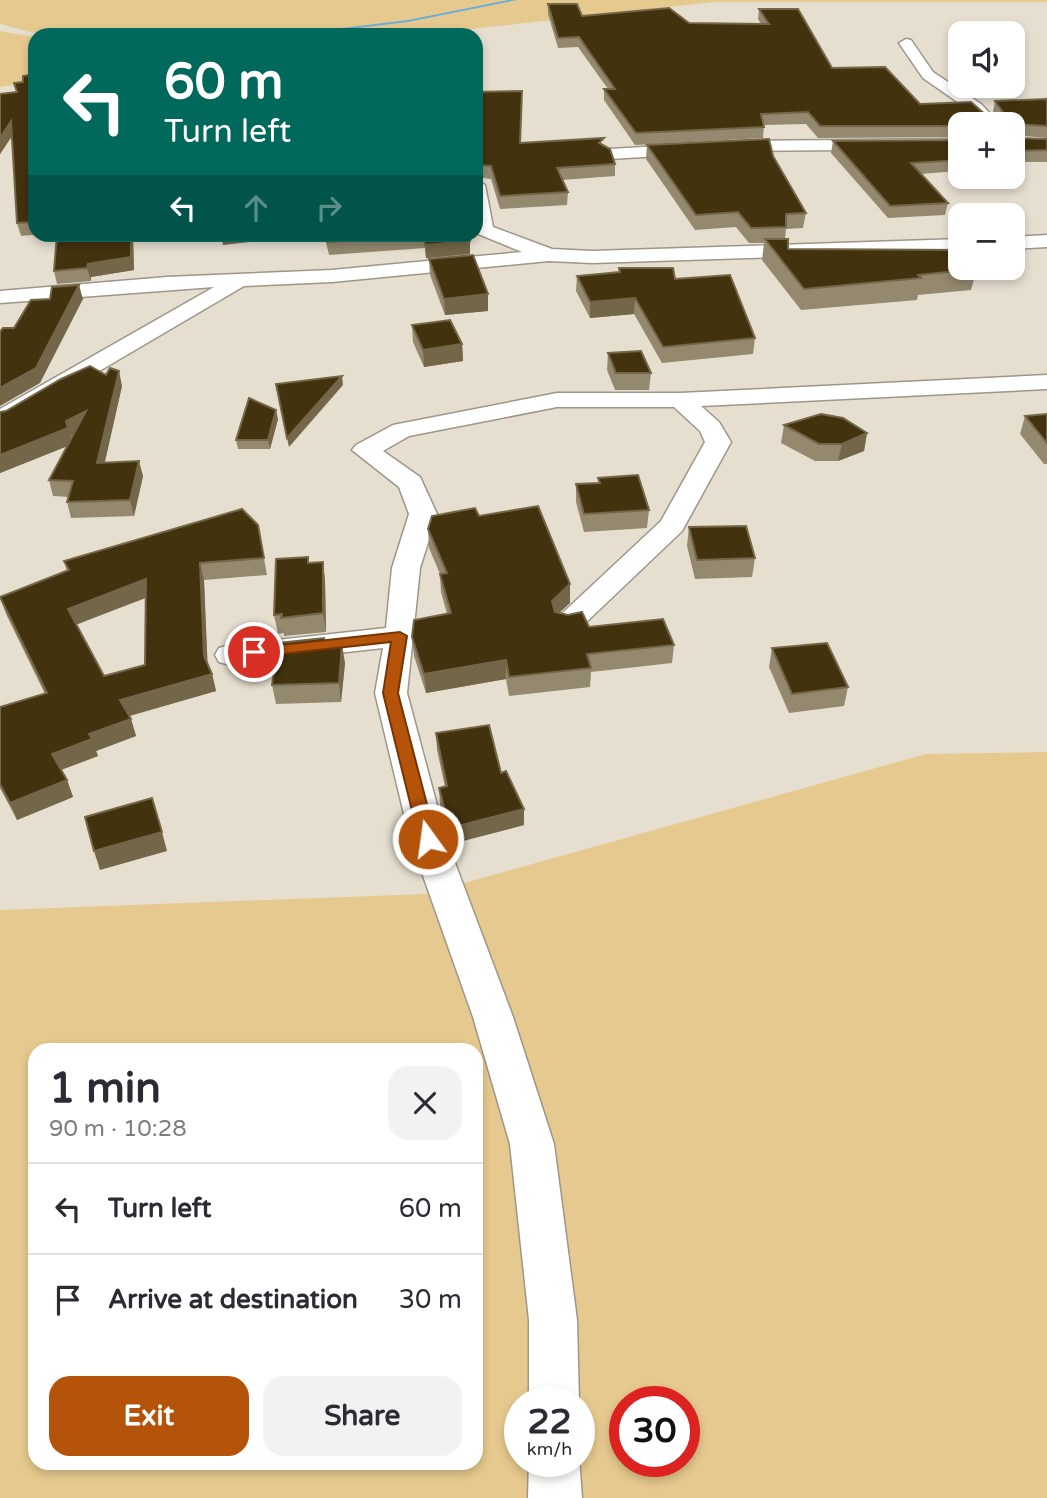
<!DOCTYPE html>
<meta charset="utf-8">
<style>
:root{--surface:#fff;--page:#f2f2f3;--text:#2b2b33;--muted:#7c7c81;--line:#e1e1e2;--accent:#b45309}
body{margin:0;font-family:"Varela Round",sans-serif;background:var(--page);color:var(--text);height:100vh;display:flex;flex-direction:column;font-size:26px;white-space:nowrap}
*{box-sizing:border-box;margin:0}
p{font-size:23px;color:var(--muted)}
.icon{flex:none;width:38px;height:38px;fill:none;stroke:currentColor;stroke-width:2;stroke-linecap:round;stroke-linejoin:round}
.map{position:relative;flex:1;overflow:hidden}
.panel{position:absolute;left:28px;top:1043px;width:455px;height:427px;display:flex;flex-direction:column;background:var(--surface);border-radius:21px;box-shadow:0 4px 10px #0003}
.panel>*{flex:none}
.guide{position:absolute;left:28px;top:28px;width:455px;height:214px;border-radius:21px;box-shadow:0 4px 10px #0003;background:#00695c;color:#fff;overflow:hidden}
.buttons{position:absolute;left:948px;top:21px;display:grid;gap:14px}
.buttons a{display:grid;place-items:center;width:77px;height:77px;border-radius:14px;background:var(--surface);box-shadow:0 4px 10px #0003;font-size:35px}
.speed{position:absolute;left:504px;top:1386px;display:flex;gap:14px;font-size:35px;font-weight:700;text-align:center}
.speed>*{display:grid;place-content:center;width:91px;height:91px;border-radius:50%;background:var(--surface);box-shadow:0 4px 10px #0003;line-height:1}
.speed small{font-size:18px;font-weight:400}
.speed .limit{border:10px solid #d22;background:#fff;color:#111}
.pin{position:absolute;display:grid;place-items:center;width:60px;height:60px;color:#fff;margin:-30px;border:4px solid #fff;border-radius:50%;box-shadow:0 2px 7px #0007}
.me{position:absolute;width:77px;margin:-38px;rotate:346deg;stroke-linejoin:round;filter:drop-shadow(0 0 5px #0008)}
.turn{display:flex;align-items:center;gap:24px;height:147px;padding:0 21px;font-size:32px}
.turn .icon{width:91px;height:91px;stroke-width:2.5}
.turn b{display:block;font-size:49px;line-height:60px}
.lanes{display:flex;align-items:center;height:66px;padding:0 21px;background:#0003;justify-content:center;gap:35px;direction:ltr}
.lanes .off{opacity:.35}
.round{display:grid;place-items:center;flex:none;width:74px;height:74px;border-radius:21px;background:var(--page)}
.headline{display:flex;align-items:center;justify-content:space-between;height:119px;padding:0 21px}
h1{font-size:42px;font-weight:700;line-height:52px}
.primary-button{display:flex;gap:14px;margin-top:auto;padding:14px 21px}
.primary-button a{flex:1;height:80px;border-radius:21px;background:var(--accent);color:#fff;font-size:28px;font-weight:700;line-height:80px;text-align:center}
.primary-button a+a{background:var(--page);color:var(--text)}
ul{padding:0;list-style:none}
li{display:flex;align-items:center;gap:21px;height:91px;padding:0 21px;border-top:2px solid var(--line)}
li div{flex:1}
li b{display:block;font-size:26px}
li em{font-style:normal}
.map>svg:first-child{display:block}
.green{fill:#e6c98e;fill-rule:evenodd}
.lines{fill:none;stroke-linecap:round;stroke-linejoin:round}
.stream{fill:#6aaeda;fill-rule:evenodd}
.street-casing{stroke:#9d9689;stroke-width:3}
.street{fill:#fff;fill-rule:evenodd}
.wall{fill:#94886f;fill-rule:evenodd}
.shaded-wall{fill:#746648}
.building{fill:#43320e;stroke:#746648;stroke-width:2;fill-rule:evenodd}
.route{fill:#b45309;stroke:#753606;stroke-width:2}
</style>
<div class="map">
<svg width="1047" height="1498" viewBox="0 0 1047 1498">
<rect width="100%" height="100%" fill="#e6dfd0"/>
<g class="green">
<path d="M0,0H1047V2H714L418,35H42L0,24Z"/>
<path d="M0,31L35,37V82L0,87Z"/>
<path d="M1047,752V1498H0V910L425,894L926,754ZM35,1050H476V1463H35ZM520,1402H579V1461H520ZM625,1402H684V1461H625Z"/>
</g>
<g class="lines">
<path class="stream" d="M508,0H517L408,22L299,35H285L408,20Z"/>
<g class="street-casing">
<g id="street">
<path d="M906,39L911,40L933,72L981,104L1000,124H983L969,110L923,78L899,43Z"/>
<path d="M961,139V149L743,151L610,159L601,154L610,149L743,141Z"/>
<path d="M476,180L485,185L493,227L552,249L592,251L961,239V251L592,263L549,261L332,282L244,286L9,424L0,426V409L214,287L0,303V291L167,277L332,270L522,252L476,233Z"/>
<path d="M1047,235V247L1013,249V237Z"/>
<path d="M1047,375V389L701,406L719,422L731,442L682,531L579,629L568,631L557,629L553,622L661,521L705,442L700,431L674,407H557L409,436L383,451L420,477L437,514L420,568L407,693L446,839L513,1017L554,1144L577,1320L579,1402H529V1320L510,1144L473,1017L410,839L375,693L383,648L230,665L219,662L215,655L219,648L230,645L386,628L392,568L409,514L399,487L352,450L356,445L393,425L557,393H680Z"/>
<path d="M579,1457L582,1498H528L529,1461H579Z"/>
</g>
</g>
<use href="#street" class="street"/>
</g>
<g class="wall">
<path d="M548,4L582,16L689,23L761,24L758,19L759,9L832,68L920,104L986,115H994L993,112L995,101L1046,99L1047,97V138L1014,135V138L1047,139V162H1013V124H961V137L818,138L806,124L764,125L763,138L635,145L604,100V89H608L578,47L558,48L548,14Z"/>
<path d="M35,74V234H42L21,236L17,223L12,136L0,154V94L17,92L14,83L23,82Z"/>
<path d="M476,92L520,143L603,145L615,164V176L562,180L568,192L567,205L500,209L491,179L476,177Z"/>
<path d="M961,140V168H959L958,171L921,174L948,203L945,215L888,218L831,153L833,141Z"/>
<path d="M647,145L773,156L806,213L803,228L786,229L785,239L788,249L977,269L971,290L918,295L917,300L801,310L762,260L764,243H749L736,227L695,230L646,159Z"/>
<path d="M324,234H468L470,254L426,258L425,248L329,255Z"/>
<path d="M133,237L134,270L91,277V281L57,284L54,271Z"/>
<path d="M429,259L488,311L445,315L430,275Z"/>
<path d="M619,268L675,279L755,338L753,354L662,363L634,314L590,318L576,291L577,276L619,272Z"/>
<path d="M412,325L462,344L463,361L424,367L413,342Z"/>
<path d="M608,353L651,373L649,390H615L607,370Z"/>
<path d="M122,386L105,462L143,476L134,516L71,518L67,502L69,497L53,496L49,480L67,446L0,473V412Z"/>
<path d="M1047,414V464H1044L1020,434L1025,416Z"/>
<path d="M278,419L270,449H238L236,440Z"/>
<path d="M784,425L867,433L864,451L838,461H815L781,443Z"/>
<path d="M598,478L649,510L647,528L584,532L576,502V484L598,483Z"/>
<path d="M479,516L570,603L559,613L589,627L674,645L672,663L591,672L590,687L509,696L506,679L426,693L414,656L412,637L447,614L441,592L440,574L429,548L428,529Z"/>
<path d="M258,525L267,575L204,580L207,663L212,674L216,691L130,716L136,736L96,751L98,756L61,770L67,780L73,797L17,820L0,788V707L45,694L6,614L0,597L67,571L64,561ZM146,598L145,665L104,676L76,624Z"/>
<path d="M689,527L755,558L752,577L695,579L687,546Z"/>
<path d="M308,557L309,563L323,562L325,581L326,632L284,636V633L278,634L274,615Z"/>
<path d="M324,638L325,645L345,663L341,702L276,704L272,685Z"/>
<path d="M772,648L848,687L844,706L789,713L769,667Z"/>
<path d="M436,733L501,773L524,825L451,844L440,805L439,788L445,787L437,750Z"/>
</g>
<g class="shaded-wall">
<path d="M11,121L14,133L0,154V138Z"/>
<path d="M131,234H153L133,237L134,270L91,277V281L87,268L88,264Z"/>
<path d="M221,234H258L259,241L223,245Z"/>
<path d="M470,241V254L426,258L425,245Z"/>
<path d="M79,285L83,299L40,383L0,406V388Z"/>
<path d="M488,294V311L445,315L444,299Z"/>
<path d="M635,298L634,314L590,318V302Z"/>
<path d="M462,344L463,361L424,367L423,350Z"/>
<path d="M119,371L122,386L101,478L97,463Z"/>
<path d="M342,376L343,385L289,447L287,438Z"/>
<path d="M276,410L278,419L270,449L268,440Z"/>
<path d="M86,411L90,426L70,436L73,444L0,473V455Z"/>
<path d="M867,433L864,451L838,461L842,444Z"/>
<path d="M139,461L143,476L134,516L130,500Z"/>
<path d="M323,562L325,581L326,632L323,613Z"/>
<path d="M200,563L204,580L208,673L204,656Z"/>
<path d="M146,579L150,596L73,626L68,609Z"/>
<path d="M570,584V603L551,620L552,601Z"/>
<path d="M342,644L345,663L341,702L339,683Z"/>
<path d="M506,660V679L426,693L424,674Z"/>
<path d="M212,674L216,691L125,717L120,700Z"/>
<path d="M131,719L136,736L96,751L98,756L58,771L52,754L89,734Z"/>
<path d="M67,780L73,797L17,820L10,803Z"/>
<path d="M524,809V825L451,844L450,828Z"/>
<path d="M162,832L167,851L100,870L94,851Z"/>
</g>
<g class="building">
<path d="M548,4H577L582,16L669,8L689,23L769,24L759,9H798L832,68L885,67L920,104L971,102L986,115H1005L995,101L1047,99V126L1016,124L1014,138L1047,139V150L1013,151V124H961V126H820L808,112L761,114L764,127L636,133L604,89H615L579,37L558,38Z"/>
<path d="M35,74V222L17,223L11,121L0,138V94L17,92L14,83L23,82V76Z"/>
<path d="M522,91L520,143L604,138L599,143L610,149L615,164L557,168L568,192L500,196L491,166L476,165V92Z"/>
<path d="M769,139L773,156L806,213L786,214V227L751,228L738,212L696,215L647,145Z"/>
<path d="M961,140V156H957L961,160L911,163L948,203L890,206L833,141Z"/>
<path d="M57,234H131V257L88,264L87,268L54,271Z"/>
<path d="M326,234H468L470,241L425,245L424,235L327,242Z"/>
<path d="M765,239H788V249L961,250V268H976L977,269L918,275L921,278L804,289Z"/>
<path d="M473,255L488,294L444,299L429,259Z"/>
<path d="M619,268H673L675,279L730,275L755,338L663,347L635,298L590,302L577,276L620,272Z"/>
<path d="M79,285L36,368L0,388V332L3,328H14L31,300L50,299L52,287Z"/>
<path d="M450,320L462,344L423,350L412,325Z"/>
<path d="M641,351L651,373H616L608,353Z"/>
<path d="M90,366L106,375L110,368L119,371L97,463L139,461L130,500L67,502L73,481L49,480L86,411L66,421L68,428L0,455V412L6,411L61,379Z"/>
<path d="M342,376L287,438L276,384Z"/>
<path d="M249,398L276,410L268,440H236Z"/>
<path d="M821,414L843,418L867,433L842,444H819L784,425Z"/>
<path d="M1047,414V443L1025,416Z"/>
<path d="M638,475L649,510L584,514L576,484L600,483L598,478Z"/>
<path d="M538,506L570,584L552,601L555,612L568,615L582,612L589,627L663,619L674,645L587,654L591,668L509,677L506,660L424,674L412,637L414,620L451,613L440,574L447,573L428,529L432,516L475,508L479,516Z"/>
<path d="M242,509L258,525L264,558L200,563L204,656L212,674L120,700L131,719L89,734L92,739L52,754L67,780L10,803L0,784V707L47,693L0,597L69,570L64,561ZM146,579L145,665L104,676L68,609Z"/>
<path d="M746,526L755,558L697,560L689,527Z"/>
<path d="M308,557V563L323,562V613L281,618L282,614L274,615L276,559Z"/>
<path d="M324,638V645L342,644L339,683L272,685L278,643Z"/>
<path d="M827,643L848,687L792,694L772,648Z"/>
<path d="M489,725L501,773L506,771L524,809L450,828L439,788L447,786L436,733Z"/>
<path d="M152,798L162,832L94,851L85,817Z"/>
</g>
<path class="route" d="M400,632L407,636L398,693L436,839L428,845L419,839L383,693L391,642L254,657L246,652L254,648Z"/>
</svg>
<div class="buttons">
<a><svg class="icon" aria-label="sound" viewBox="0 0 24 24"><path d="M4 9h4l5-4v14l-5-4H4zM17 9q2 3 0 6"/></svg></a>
<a>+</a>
<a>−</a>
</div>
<div class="speed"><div>22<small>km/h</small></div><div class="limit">30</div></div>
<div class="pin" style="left:254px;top:652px;background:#d93025"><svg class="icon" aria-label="arrive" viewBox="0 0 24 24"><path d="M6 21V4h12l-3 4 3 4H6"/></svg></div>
<svg class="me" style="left:428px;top:839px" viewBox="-20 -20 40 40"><circle r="17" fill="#b45309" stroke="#fff" stroke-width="3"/><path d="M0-11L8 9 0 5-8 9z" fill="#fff"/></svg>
<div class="guide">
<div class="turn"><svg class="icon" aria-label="left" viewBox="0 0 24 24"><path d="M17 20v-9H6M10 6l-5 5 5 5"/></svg><div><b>60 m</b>Turn left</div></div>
<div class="lanes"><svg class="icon" aria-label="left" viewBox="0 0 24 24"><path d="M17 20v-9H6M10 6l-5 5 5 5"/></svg><svg class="icon off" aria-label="ahead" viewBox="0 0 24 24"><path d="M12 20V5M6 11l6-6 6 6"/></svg><svg class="icon off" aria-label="right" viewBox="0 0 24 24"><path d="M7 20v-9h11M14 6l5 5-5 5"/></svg></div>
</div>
<section class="panel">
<div class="headline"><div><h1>1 min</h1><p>90 m · 10:28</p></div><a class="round"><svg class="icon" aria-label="close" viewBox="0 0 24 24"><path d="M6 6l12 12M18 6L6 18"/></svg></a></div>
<ul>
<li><svg class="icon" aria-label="left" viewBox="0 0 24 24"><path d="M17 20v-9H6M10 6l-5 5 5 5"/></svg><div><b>Turn left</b></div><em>60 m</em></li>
<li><svg class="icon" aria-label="arrive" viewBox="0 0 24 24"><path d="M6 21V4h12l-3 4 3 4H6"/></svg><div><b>Arrive at destination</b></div><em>30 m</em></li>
</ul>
<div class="primary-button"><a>Exit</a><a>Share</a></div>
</section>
</div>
